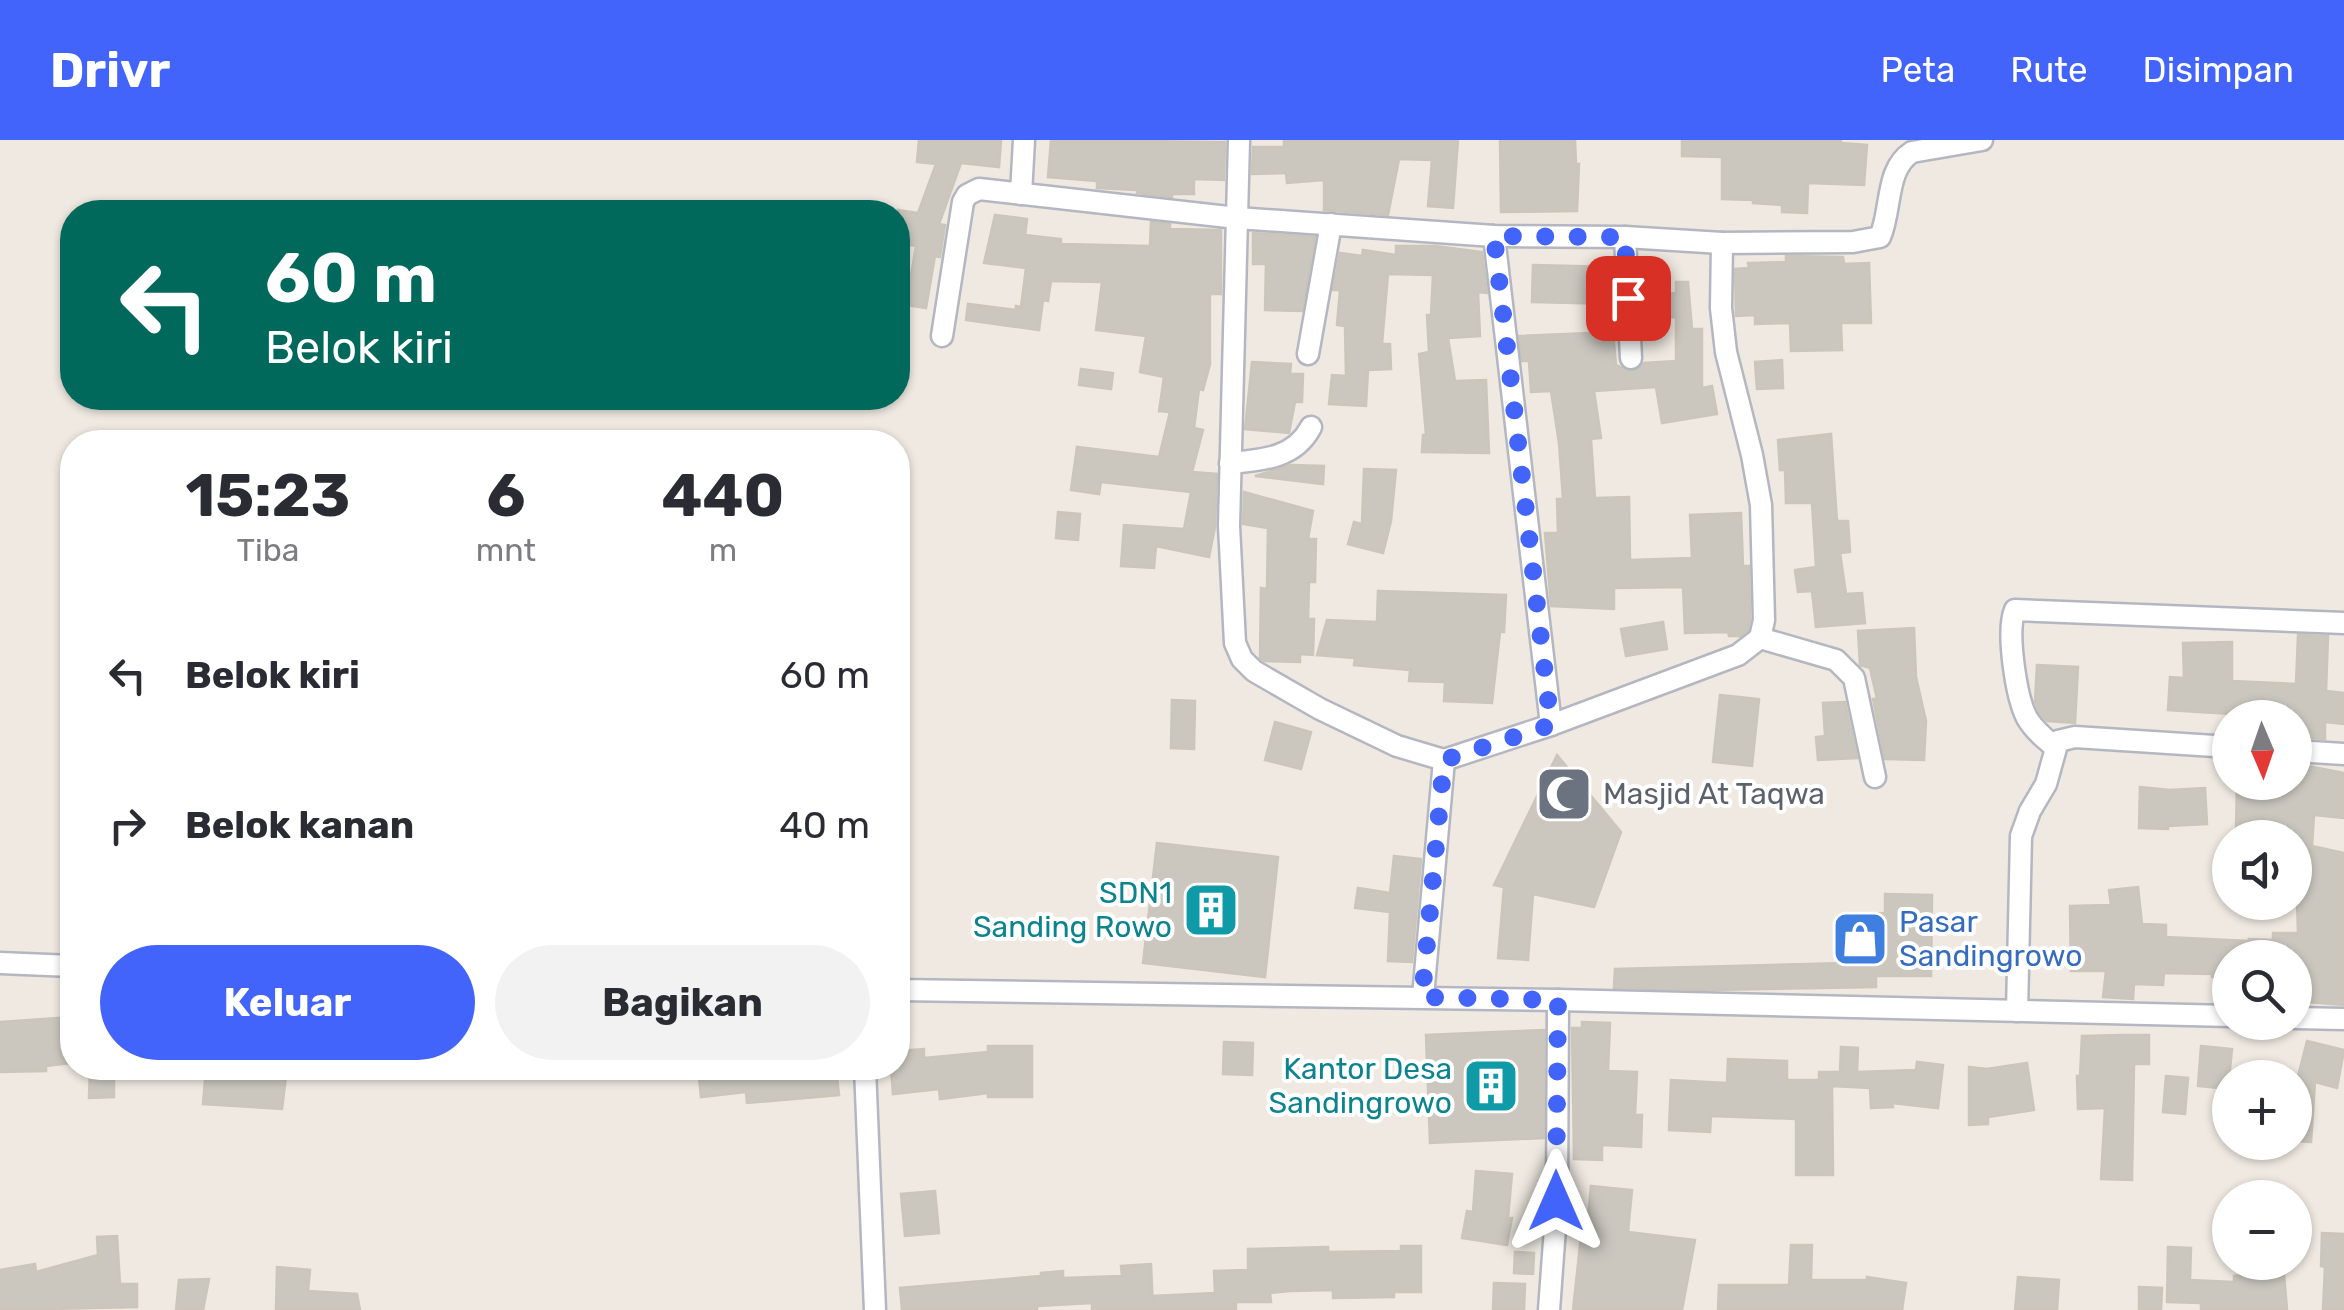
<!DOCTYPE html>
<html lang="id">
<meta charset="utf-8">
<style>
:root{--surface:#fff;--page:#f2f2f3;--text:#2b2b33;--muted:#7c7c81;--accent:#4264fb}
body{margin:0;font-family:Rubik,sans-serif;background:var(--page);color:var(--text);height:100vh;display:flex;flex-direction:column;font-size:38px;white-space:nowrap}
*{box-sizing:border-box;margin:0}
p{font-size:32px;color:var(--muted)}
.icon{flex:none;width:55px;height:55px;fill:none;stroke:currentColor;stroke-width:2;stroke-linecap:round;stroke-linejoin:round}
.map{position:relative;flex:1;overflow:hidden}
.side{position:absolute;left:60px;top:290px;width:850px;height:650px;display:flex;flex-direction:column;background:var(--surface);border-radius:40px;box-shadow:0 2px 8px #0004}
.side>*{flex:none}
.hud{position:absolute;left:60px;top:60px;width:850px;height:210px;border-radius:40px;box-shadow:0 2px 8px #0004;background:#00695c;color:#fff;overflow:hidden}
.needle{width:65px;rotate:178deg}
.buttons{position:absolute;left:2212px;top:560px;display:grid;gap:20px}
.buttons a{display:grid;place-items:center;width:100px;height:100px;border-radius:50%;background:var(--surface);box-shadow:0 2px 8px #0004;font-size:50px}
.pin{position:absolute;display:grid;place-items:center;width:85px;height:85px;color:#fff;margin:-42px;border-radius:20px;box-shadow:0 5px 15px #0006}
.me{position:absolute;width:110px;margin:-55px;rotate:0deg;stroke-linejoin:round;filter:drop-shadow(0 0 8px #0008)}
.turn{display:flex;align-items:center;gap:35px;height:210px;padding:0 40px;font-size:45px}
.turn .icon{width:130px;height:130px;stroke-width:2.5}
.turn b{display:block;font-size:70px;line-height:85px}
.eta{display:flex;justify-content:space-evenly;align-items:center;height:170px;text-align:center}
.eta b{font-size:60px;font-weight:700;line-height:70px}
.button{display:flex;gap:20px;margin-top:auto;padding:20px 40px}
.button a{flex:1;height:115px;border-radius:60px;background:var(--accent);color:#fff;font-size:40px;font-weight:700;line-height:115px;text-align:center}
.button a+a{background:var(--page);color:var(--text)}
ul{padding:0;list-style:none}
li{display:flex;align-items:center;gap:30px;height:150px;padding:0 40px}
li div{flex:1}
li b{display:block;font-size:38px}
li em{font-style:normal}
header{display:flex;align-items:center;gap:60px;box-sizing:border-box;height:140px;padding:0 50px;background:var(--accent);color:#fff}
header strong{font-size:48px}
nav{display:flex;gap:55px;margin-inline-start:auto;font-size:35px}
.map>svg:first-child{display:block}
.building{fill:#cbc7bf;stroke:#cbc5ba;stroke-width:2.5}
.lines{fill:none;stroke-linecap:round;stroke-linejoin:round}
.street-casing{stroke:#b4b7c1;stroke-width:25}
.street{stroke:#fff;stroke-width:20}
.route{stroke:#4264fb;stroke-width:18;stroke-dasharray:0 32.4}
.labels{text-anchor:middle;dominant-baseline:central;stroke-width:8;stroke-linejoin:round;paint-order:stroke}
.worship-label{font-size:30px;fill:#5b616d;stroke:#fff;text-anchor:start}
.culture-label{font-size:30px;fill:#0d838f;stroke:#fff;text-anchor:end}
.shop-label{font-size:30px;fill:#366cbe;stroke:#fff;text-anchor:start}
</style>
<header>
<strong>Drivr</strong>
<nav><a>Peta</a><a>Rute</a><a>Disimpan</a></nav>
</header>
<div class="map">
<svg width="2344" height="1170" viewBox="0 0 2344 1170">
<rect width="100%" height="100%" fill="#efe9e1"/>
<g class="building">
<path d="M919,0H1001L999,27L961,23L939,84L945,85L940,117L935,116L926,168L906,165L916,106L898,103V70L918,73L936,24L917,22Z"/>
<path d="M1051,0L1225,2L1224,40L1194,39V54H1172V57L1137,53V50L1097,48V41L1048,37Z"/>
<path d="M1284,0H1458L1453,68L1428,66L1432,20L1399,19L1388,75L1324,70V40L1287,43L1286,33L1252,34L1253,7H1284Z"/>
<path d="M1500,0H1575L1576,24H1579L1577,71L1501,72Z"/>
<path d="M1682,0H1841V3L1867,5L1864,45L1808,43L1807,73L1782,72V65L1753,63V60L1722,59V17L1682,16Z"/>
<path d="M995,75L1027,79L1025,95L1061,99V104L1150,106L1151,82L1170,84V89L1221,90V154H1210V224L1203,250L1199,249L1194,288L1203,290L1192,332L1217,334L1215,387L1209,417L1156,406L1154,428L1121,426L1124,385L1184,389L1191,352L1101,342L1099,354L1071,350L1077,307L1159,317L1170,272L1159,271L1164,237L1140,232L1146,196L1096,190L1102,142L1051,141L1048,161L1043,160L1039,190L966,180L968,164L1016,170V166L1021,167L1026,128L984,123Z"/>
<path d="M1253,93L1315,97L1302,171L1265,170L1266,124H1253Z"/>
<path d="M1396,106H1435L1482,112L1487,153L1478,152L1480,196L1448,198L1455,241L1486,240L1489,313L1422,312L1423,295H1426L1419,214L1429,212L1427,175H1431L1433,135L1388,134L1382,204H1390L1391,229L1368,230L1366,266L1329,264L1332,235L1346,236L1345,186L1337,185L1340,150H1333L1340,113L1362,116L1363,110L1396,115Z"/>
<path d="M1786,116L1843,117L1844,124L1869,123L1871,183H1841L1842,210L1791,211L1790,183L1755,184V175L1736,176L1735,129L1749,128L1748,123L1786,122Z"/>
<path d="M1533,125L1613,127L1615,164L1532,162Z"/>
<path d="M1676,142H1688L1692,189H1702V248L1712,246L1717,274L1662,283L1656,247L1594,251L1601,298L1591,299L1595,358L1629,357L1630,420L1692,418L1690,375L1741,373L1743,426H1749L1750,479L1748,490L1740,496H1729L1728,492L1685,493L1683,447L1614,448V469L1551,466L1545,393H1558L1557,359H1563L1559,303L1551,251L1531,252L1529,221H1522L1519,196L1613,192L1616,225L1631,232L1644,223L1676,221V177L1663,178V155L1676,153Z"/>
<path d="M1782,220L1783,248L1757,249L1755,222Z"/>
<path d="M1252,222L1291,224L1290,234H1303L1302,262H1295L1289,293L1245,289Z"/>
<path d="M1081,229L1113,233L1111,249L1079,245Z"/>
<path d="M1831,294L1837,381H1848L1850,412L1840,413L1846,454L1862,453L1865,483L1816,487L1812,451L1798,452L1795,430L1816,427L1812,363H1786L1785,330H1780L1778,300Z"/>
<path d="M1291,325L1324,326L1323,344L1255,336Z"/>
<path d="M1364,329L1396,330L1391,381L1383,413L1348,404L1354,382L1362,384Z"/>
<path d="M1244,352L1313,371L1308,399H1316L1315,442H1309L1308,479H1314L1313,515L1300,514V522L1264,521L1260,518L1261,448L1267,449L1268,388L1243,384Z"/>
<path d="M1058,372L1080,374L1078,400L1056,398Z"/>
<path d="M1378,451L1506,455L1504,492H1500L1492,563L1444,561L1445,542L1409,541L1410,530L1354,525L1355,518L1317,515L1327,480L1377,482Z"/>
<path d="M1663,482L1667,509L1626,516L1621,489Z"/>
<path d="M1914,488L1916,537L1926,581L1924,620L1885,619L1873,559H1877L1870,528L1860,525L1858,491Z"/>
<path d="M2298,495L2328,496L2326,551L2344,553V584L2325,582V599L2295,597V578L2168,570L2170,537L2184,538L2183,503L2232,502V541L2296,544Z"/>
<path d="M2037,525L2078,527L2075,583L2047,581L2039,572L2035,561Z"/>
<path d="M1720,555L1759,559L1752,626L1713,622Z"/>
<path d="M1172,560L1195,561L1194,609L1171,608Z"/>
<path d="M1845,562L1857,618L1818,620L1816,597L1825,596L1823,563Z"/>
<path d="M1275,582L1311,592L1301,629L1265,620Z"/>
<path d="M1557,615L1621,692L1594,767L1533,754L1528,820L1498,818L1504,747L1494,745Z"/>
<path d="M2308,626L2344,633V678L2314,675L2312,706L2344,713V865L2295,861V818H2230V838L2212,837V834L2164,833L2163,845L2134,844L2133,859L2103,857L2106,831H2071L2070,766L2111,765L2109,750L2138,747L2142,784L2166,785V797L2249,801V799L2273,800V793H2298L2295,698H2275L2276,690H2236L2237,643L2303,642Z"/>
<path d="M2140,647L2170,650L2205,648L2207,684L2168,686V689L2139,688Z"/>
<path d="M1157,703L1278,717L1265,837L1143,823Z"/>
<path d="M1394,716L1421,719L1412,822L1388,821L1390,772L1355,768L1358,748L1390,753Z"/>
<path d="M1885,754L1932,755L1931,836H1876V847L1710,850L1614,848L1615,829L1846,823L1845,775L1885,773Z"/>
<path d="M72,877V923L46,926V931L0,932V882Z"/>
<path d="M1582,882L1610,883L1608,931L1637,932L1635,975H1642L1641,1007L1602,1005V1020L1574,1019L1572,888H1582Z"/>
<path d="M1544,890V998L1430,1003L1426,895Z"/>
<path d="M2123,895H2149V924H2134L2132,1040L2101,1039L2105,968L2078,969L2077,936H2080L2082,896Z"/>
<path d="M2307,901L2344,910L2337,948L2315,942L2311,1002L2295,1001V948Z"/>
<path d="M1224,902L1253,903L1252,935L1223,934Z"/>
<path d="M988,906H1032V957H988V953L940,959L939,949L893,954L891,928H898V911L924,909V918L988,912Z"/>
<path d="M2201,906L2232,909L2228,949L2198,946Z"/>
<path d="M1841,907L1858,908L1857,932L1916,930L1917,922L1943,925L1938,968L1892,963L1893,967L1871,968L1870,948L1832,946L1833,1035H1796V979L1711,976L1710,992L1669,990L1671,940L1727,943L1728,919L1787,921V940H1819V932H1840Z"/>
<path d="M2027,923L2034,970L1988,977V984L1969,985V927L1987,929Z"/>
<path d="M90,928H114V957L89,958Z"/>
<path d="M206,928H287L282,969L203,964Z"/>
<path d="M698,928H836L839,955L747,963L746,952L701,957Z"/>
<path d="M2166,936L2188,938L2185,974L2163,972Z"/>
<path d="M1476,1031L1512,1034L1508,1078H1512L1507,1105L1462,1098L1467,1071L1473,1072Z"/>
<path d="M1591,1046L1632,1050L1628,1092L1695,1100L1682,1170H1573L1582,1087L1587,1088Z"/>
<path d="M935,1051L939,1093L905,1096L901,1054Z"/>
<path d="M2322,1093L2344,1094V1170H2323L2325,1127L2321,1126Z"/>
<path d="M117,1096L120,1144H137V1167L0,1170V1130L35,1124L36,1132L98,1115L97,1097Z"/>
<path d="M1791,1105H1812L1811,1140H1867V1137L1906,1143L1902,1170H1718L1719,1145H1789Z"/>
<path d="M1401,1106H1421V1152H1394V1157L1333,1158V1150L1290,1151L1270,1153L1271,1162H1236V1170H1153V1156L1215,1153L1214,1131L1248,1130V1109L1328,1107V1112L1401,1111Z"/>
<path d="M2168,1107L2191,1108L2190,1140L2234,1142V1136L2262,1134L2261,1122H2283L2287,1170H2201V1163L2167,1162Z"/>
<path d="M1515,1112L1534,1113L1533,1134L1514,1133Z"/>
<path d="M1151,1124L1153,1170H1092V1163L1037,1166V1170H902L900,1148L1041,1136V1133L1063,1131V1138L1122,1136L1121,1126Z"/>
<path d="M277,1127L310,1130L308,1151L357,1154L360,1170H276Z"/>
<path d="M2018,1137L2059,1140L2057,1170H2015Z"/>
<path d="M209,1139L203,1170H176L179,1140Z"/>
<path d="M1494,1143L1525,1144L1524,1170H1493Z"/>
<path d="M2139,1147L2162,1148L2161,1170L2139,1169Z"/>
</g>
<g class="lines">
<g class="street-casing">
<g id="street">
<path d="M1239,0L1229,386L1235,503L1242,519L1254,531L1320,569L1397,606L1444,620L1551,585L1738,515L1760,498L1764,480L1761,365L1752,315L1726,212L1721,168L1722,103"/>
<path d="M1021,54L1024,0"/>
<path d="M1494,96L1551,585"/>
<path d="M1625,97L1631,218"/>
<path d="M942,196L963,62L967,55L979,49L1237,78L1494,96L1625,97L1722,103L1853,102L1880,97C1892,70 1885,29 1912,12L1982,0"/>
<path d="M1308,214L1331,84"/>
<path d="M1230,323C1263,320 1295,318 1311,287"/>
<path d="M1760,498L1836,520L1854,538L1875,637"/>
<path d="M2055,607C2045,599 2034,590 2027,578C2016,557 2006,491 2015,470L2344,483"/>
<path d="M2295,611L2344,614"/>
<path d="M0,823L72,826"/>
<path d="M898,850L1558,860L2230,876"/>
<path d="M1423,857L1444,620"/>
<path d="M2017,871L2021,696L2030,671L2046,644L2058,601L2075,597L2230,607"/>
<path d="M2295,878L2344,879"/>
<path d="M865,928L875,1170"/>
<path d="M1549,1170L1557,1061L1558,860"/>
</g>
</g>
<use href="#street" class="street"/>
</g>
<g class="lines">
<path class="route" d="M1556,1061L1558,860L1422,857L1444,620L1551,585L1494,96L1625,97L1628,158"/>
</g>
<defs>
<g id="mosque-square" transform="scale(2.875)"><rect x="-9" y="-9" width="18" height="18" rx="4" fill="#6b7280" stroke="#fff"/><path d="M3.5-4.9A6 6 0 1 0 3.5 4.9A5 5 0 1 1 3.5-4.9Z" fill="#fff"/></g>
<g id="building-square" transform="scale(2.875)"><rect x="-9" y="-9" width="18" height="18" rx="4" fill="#0f9aa8" stroke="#fff"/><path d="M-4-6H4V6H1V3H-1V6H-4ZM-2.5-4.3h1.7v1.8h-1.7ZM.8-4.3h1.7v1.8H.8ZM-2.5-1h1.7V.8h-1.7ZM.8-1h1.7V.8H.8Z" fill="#fff"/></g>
<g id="shop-square" transform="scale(2.875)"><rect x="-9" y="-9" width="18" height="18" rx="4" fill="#3f7fe0" stroke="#fff"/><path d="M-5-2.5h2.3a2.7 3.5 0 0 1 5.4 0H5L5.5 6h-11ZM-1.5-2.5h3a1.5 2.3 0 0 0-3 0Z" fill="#fff"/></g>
</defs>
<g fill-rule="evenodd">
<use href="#mosque-square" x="1564" y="654"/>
<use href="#building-square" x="1211" y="770"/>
<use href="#shop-square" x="1860" y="799"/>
<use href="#building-square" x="1491" y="946"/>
</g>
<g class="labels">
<g class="worship-label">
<text x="1603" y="654">Masjid At Taqwa</text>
</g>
<g class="culture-label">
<text x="1172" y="753">SDN1<tspan x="1172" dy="34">Sanding Rowo</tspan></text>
<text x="1452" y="929">Kantor Desa<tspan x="1452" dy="34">Sandingrowo</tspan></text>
</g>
<g class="shop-label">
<text x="1899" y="782">Pasar<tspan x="1899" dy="34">Sandingrowo</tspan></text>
</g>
</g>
</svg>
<div class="buttons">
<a><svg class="needle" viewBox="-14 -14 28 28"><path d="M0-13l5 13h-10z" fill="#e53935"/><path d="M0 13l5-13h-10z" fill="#7c7c81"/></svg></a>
<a><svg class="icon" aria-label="sound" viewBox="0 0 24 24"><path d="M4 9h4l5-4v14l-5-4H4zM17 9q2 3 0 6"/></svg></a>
<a><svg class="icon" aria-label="search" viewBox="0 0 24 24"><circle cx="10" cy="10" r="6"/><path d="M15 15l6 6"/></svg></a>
<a>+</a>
<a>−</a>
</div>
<div class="pin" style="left:1628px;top:158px;background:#d93025"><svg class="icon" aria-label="arrive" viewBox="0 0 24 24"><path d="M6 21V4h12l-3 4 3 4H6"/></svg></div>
<svg class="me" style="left:1556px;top:1061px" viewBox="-20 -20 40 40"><path d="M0-17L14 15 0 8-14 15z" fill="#4264fb" stroke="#fff" stroke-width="4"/></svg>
<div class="hud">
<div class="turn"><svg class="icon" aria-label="left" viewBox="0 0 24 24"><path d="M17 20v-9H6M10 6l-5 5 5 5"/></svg><div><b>60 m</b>Belok kiri</div></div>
</div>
<section class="side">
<div class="eta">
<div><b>15:23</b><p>Tiba</p></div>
<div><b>6</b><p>mnt</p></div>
<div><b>440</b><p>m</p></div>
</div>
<ul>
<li><svg class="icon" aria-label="left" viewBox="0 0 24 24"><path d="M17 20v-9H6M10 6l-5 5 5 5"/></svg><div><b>Belok kiri</b></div><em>60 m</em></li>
<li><svg class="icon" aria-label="right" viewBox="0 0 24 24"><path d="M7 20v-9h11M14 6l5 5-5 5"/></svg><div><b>Belok kanan</b></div><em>40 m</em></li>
</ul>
<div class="button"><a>Keluar</a><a>Bagikan</a></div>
</section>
</div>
